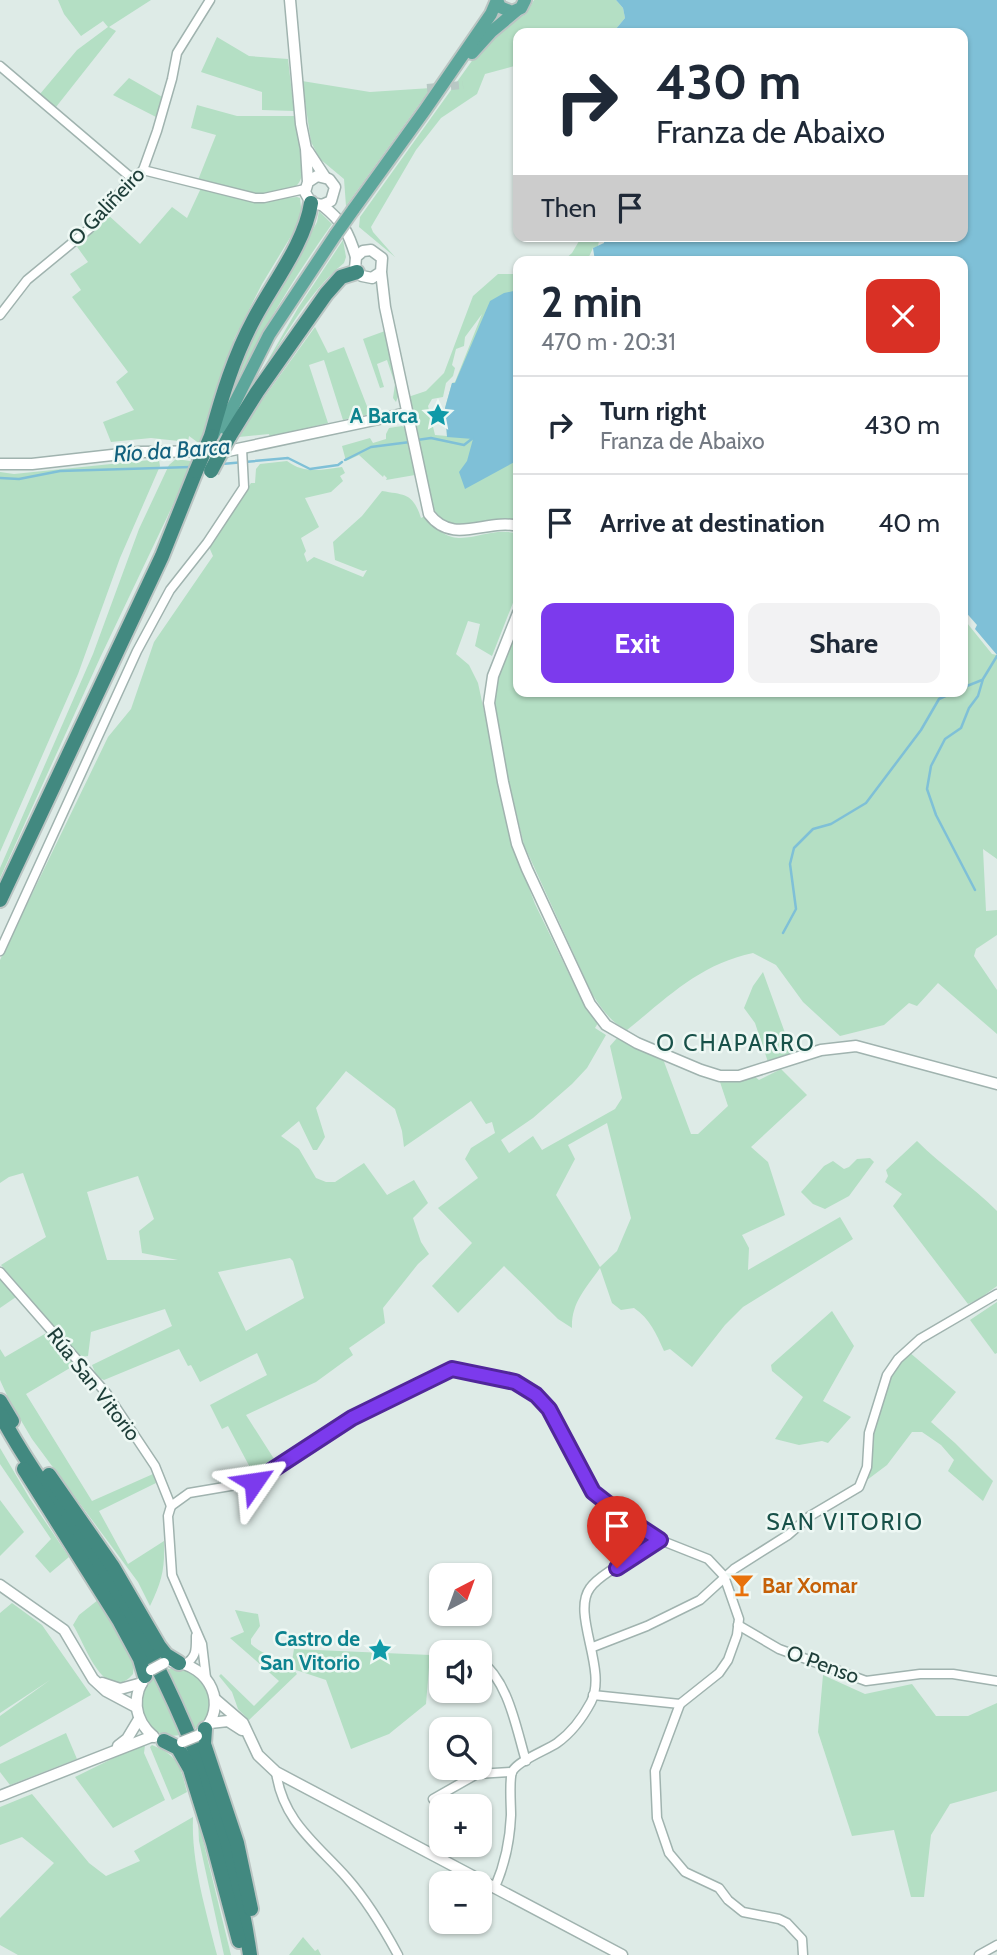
<!DOCTYPE html>
<meta charset="utf-8">
<style>
:root{--surface:#fff;--page:#f2f2f3;--text:#1f2937;--muted:#747a83;--line:#e0e1e3;--accent:#7c3aed}
body{margin:0;font-family:Cabin,sans-serif;background:var(--page);color:var(--text);height:100vh;display:flex;flex-direction:column;font-size:26px;white-space:nowrap}
*{box-sizing:border-box;margin:0}
p{font-size:23px;color:var(--muted)}
.icon{flex:none;width:38px;height:38px;fill:none;stroke:currentColor;stroke-width:2;stroke-linecap:round;stroke-linejoin:round}
.map{position:relative;flex:1;overflow:hidden}
.sheet{position:absolute;left:513px;top:256px;width:455px;height:441px;display:flex;flex-direction:column;background:var(--surface);border-radius:14px;box-shadow:0 2px 5px #0004}
.sheet>*{flex:none}
.banner{position:absolute;left:513px;top:28px;width:455px;height:214px;border-radius:14px;box-shadow:0 2px 5px #0004;background:#fff;color:var(--text);overflow:hidden}
.needle{width:46px;rotate:41deg}
.tools{position:absolute;left:429px;top:1563px;display:grid;gap:14px}
.tools a{display:grid;place-items:center;width:63px;height:63px;border-radius:14px;background:var(--surface);box-shadow:0 2px 5px #0004;font-size:35px}
.pin{position:absolute;display:grid;place-items:center;width:60px;height:60px;color:#fff;margin:-72px -30px;border-radius:50% 50% 50% 0;rotate:-45deg;box-shadow:0 0 7px #0007}
.pin .icon{rotate:45deg}
.me{position:absolute;width:77px;margin:-38px;rotate:58deg;stroke-linejoin:round;filter:drop-shadow(0 0 5px #0008)}
.turn{display:flex;align-items:center;gap:24px;height:147px;padding:0 28px;font-size:32px}
.turn .icon{width:91px;height:91px;stroke-width:2.5}
.turn b{display:block;font-size:49px;line-height:60px}
.then{display:flex;align-items:center;height:66px;padding:0 28px;background:#0003;gap:14px;font-size:26px}
.round{display:grid;place-items:center;flex:none;width:74px;height:74px;border-radius:14px;background:var(--page)}
.overview{display:flex;align-items:center;justify-content:space-between;height:119px;padding:0 28px}
h1{font-size:42px;font-weight:800;line-height:52px}
.primary-button{display:flex;gap:14px;margin-top:auto;padding:14px 28px}
.primary-button a{flex:1;height:80px;border-radius:14px;background:var(--accent);color:#fff;font-size:28px;font-weight:800;line-height:80px;text-align:center}
.primary-button a+a{background:var(--page);color:var(--text)}
ul{padding:0;list-style:none}
li{display:flex;align-items:center;gap:21px;height:98px;padding:0 28px;border-top:2px solid var(--line)}
li div{flex:1}
li b{display:block;font-size:26px}
li em{font-style:normal}
.map>svg:first-child{display:block}
.green{fill:#b4dfc4;fill-rule:evenodd}
.water{fill:#7fc0d7}
.lines{fill:none;stroke-linecap:round;stroke-linejoin:round}
.stream{stroke:#7fc0d7;stroke-width:2.5}
.minor-tunnel{stroke:#b7c8c4;stroke-width:8;stroke-dasharray:8 4;stroke-linecap:butt}
.minor-casing{stroke:#a0b3af;stroke-width:11}
.tertiary-casing{stroke:#a0b3af;stroke-width:13}
.primary-casing{stroke:#bbc5c3;stroke-width:16}
.trunk-casing{stroke:#bbc5c3;stroke-width:18}
.minor{stroke:#fff;stroke-width:8}
.tertiary{stroke:#fff;stroke-width:10}
.primary{stroke:#5da69b;stroke-width:12}
.trunk{stroke:#428980;stroke-width:14}
.tertiary-bridge-casing{stroke:#a0b3af;stroke-width:13;stroke-linecap:butt}
.primary-bridge-casing{stroke:#bbc5c3;stroke-width:16;stroke-linecap:butt}
.trunk-bridge-casing{stroke:#bbc5c3;stroke-width:18;stroke-linecap:butt}
.tertiary-bridge{stroke:#fff;stroke-width:10}
.primary-bridge{stroke:#5da69b;stroke-width:12}
.trunk-bridge{stroke:#428980;stroke-width:14}
.route-casing{stroke:#51269a;stroke-width:18}
.route{stroke:#7c3aed;stroke-width:12}
.labels{text-anchor:middle;dominant-baseline:central;stroke-width:5;stroke-linejoin:round;paint-order:stroke}
.street-label{font-size:21px;fill:#1d3d38;stroke:#eef8f4}
.culture-label{font-size:21px;font-weight:bold;fill:#0d838f;stroke:#eef8f4;text-anchor:end}
.food-label{font-size:21px;font-weight:bold;fill:#c56008;stroke:#eef8f4;text-anchor:start}
.water-label{font-size:23px;font-style:italic;fill:#12617e;stroke:#eef8f4}
.neighbourhood-label{font-size:23px;letter-spacing:2px;fill:#185149;stroke:#eef8f4}
</style>
<div class="map">
<svg width="997" height="1955" viewBox="0 0 997 1955">
<rect width="100%" height="100%" fill="#deebe7"/>
<g class="green">
<path d="M58,0H151L109,27L116,31L56,107L40,94L77,50L108,27L103,21L81,36L64,14Z"/>
<path d="M534,0H616L623,8L625,18L615,30L608,33H518V65L485,74L477,94L441,118L416,150L371,227L373,232L395,257L359,227L360,217L479,51L502,27L526,14Z"/>
<path d="M217,37L249,56L288,59L294,111L262,110V92L201,72Z"/>
<path d="M129,78L164,98L158,118L113,95Z"/>
<path d="M302,81L370,92L431,88L346,206L344,179L320,159L311,142Z"/>
<path d="M197,105L237,116H294C296,128 304,165 302,175C294,212 220,185 198,180L216,135L191,128Z"/>
<path d="M202,186L255,201L297,197L300,198L302,216L299,223L262,284L234,339L206,436L200,444L189,436L188,442L151,438L111,442L103,422L134,410L116,382L128,372L72,297L81,290L70,274L88,262L75,244L107,214L140,244L172,207L187,218Z"/>
<path d="M319,211L332,224C291,282 259,335 228,399L244,355L317,222Z"/>
<path d="M582,236H600L598,246L593,248L587,261H563L572,253Z"/>
<path d="M343,240L346,257L344,263C303,296 274,356 245,400L298,308Z"/>
<path d="M498,274H518V522L498,520L461,525L443,521L432,507L413,426L419,424L417,414L411,415L408,397L426,391L444,373L473,296ZM482,314L455,382L452,383L445,408L447,436L435,435L428,406L432,399L443,397L446,383L453,376L455,368L452,365L456,349L464,346L465,337Z"/>
<path d="M315,327L328,353L344,347L370,414L343,420L324,360L309,365L328,423L270,437L269,434L239,437L255,410Z"/>
<path d="M385,331L399,394L396,402L393,398L395,384L387,360L377,364L384,387L380,388L363,339Z"/>
<path d="M402,426L406,428L415,475L386,480L387,478L384,475L383,477L359,455L346,461L342,446L370,438L373,443L386,439V434L389,428Z"/>
<path d="M176,459L190,461L192,463L190,469L100,658L0,878V868L93,654L139,529L169,465Z"/>
<path d="M150,460H159L160,466L120,558L78,674L0,852V472L14,474Z"/>
<path d="M287,461C304,474 321,470 342,467L345,473L340,476L343,481L331,492L305,498L319,527L301,538L306,551L304,554L307,562L314,557L363,577L367,570L363,571L335,560L333,542L362,516L382,491C405,495 413,493 421,518L427,515C454,560 483,523 518,534V590L492,656L475,646L480,624L468,621L456,654L469,665L478,683L513,846L535,904L586,1009L598,1023L595,1028L606,1035L587,1068L572,1084L533,1118L501,1140L509,1153L533,1136L542,1150L615,1109L622,1098L610,1046L617,1038L663,1059L691,1134H698L728,1106L720,1082L738,1080L754,1076L759,1080L781,1069L807,1095L751,1147L768,1162L785,1215L742,1235L749,1248L748,1270L840,1217L853,1239L743,1307L725,1325L692,1367L670,1349L664,1351C656,1333 650,1319 634,1308L621,1310L612,1303L600,1268C586,1288 571,1303 572,1328L558,1319L504,1266L458,1313L432,1286L472,1243L438,1208L478,1178L465,1159L471,1148L495,1133L492,1122L486,1124L471,1101L404,1147L402,1131L395,1109L346,1071L316,1108L325,1137L317,1150H313L299,1121L281,1136L299,1149L316,1178L326,1182H335L364,1163L387,1195L414,1180L428,1203L413,1218L421,1242L429,1254L418,1264L383,1308L385,1323L349,1348L353,1355L316,1382L246,1415L276,1462L254,1475L228,1426L222,1429L210,1405L267,1375L257,1353L200,1382L191,1365L188,1366L179,1349L104,1380L97,1377L92,1365L172,1326L165,1309L91,1332L88,1356L81,1357L1,1265L46,1237L23,1173L9,1177L0,1183V960L108,737L131,709L154,642L213,556L209,547L251,483H255L256,469L260,464ZM607,1123L631,1218L617,1251L600,1267L556,1195L575,1159L568,1145ZM138,1176L154,1219L139,1231L142,1253L178,1260H107L87,1192ZM290,1258L293,1261L304,1298L246,1331L218,1272Z"/>
<path d="M963,618L992,654L997,655V859L983,849L986,911L997,910V935L976,949L974,956L997,990V1034L938,983L917,1006L909,1003L884,1025L840,1036L803,1002L776,965L753,953C700,964 668,997 627,1030C610,1022 602,1009 592,994L524,845L496,728L495,699L499,675L518,627V691H962Z"/>
<path d="M763,972L793,1055L768,1062L755,1023L744,1008L753,986Z"/>
<path d="M917,1141C942,1166 972,1186 997,1211V1286L979,1299L968,1304L893,1206L902,1194L885,1182L888,1176L886,1170Z"/>
<path d="M870,1158L874,1162L849,1196L825,1209L813,1204L801,1192L824,1166L833,1161L844,1169L849,1167L857,1159Z"/>
<path d="M0,1277L16,1297L0,1308Z"/>
<path d="M997,1302V1353L995,1354L970,1320Z"/>
<path d="M832,1311L854,1346L823,1401L851,1417L828,1443L822,1441L799,1445L775,1439L803,1397L772,1371L771,1365Z"/>
<path d="M48,1332L75,1365L26,1394L92,1501L153,1474L156,1483L99,1511L128,1564L164,1541C165,1569 162,1581 150,1606L138,1582L32,1439L10,1402L0,1380V1349L5,1357Z"/>
<path d="M909,1352L956,1392L931,1422L955,1443L993,1481L983,1501L948,1471L954,1460L941,1445L922,1432H912L887,1465L867,1480L875,1424L889,1377Z"/>
<path d="M0,1448L30,1499L69,1557L50,1573L35,1556L51,1539L0,1464Z"/>
<path d="M0,1500L24,1532L0,1556Z"/>
<path d="M98,1600L134,1664L133,1674C104,1707 84,1641 73,1625L79,1615Z"/>
<path d="M12,1603L42,1625L91,1695L0,1747V1716L50,1680L0,1713V1613Z"/>
<path d="M235,1610L258,1614L260,1626L251,1639V1644C262,1655 278,1657 291,1667L294,1649L430,1655L426,1704L389,1734L351,1749L326,1680L293,1669L297,1674L249,1720L238,1709L232,1692L219,1676L221,1674L254,1706L279,1681L230,1638L244,1632Z"/>
<path d="M179,1668C208,1675 223,1712 194,1729L167,1669Z"/>
<path d="M823,1675L865,1694L912,1684L936,1716H968L997,1703V1791L950,1804L931,1835L924,1897H911L894,1830L852,1836L818,1732Z"/>
<path d="M153,1676L180,1735C145,1742 127,1697 153,1676Z"/>
<path d="M66,1733L77,1759L10,1785L0,1772V1764Z"/>
<path d="M140,1745H145L144,1753L165,1800L113,1828L75,1777Z"/>
<path d="M152,1745C179,1756 180,1766 187,1792L172,1800L150,1747Z"/>
<path d="M32,1794L89,1863L106,1876L140,1861L134,1851L193,1817C191,1862 206,1911 217,1955H18L0,1945V1918L54,1863L22,1837L0,1845V1807Z"/>
<path d="M198,1820L231,1955H224L199,1841Z"/>
<path d="M303,1937L315,1951L318,1949L321,1955H289Z"/>
</g>
<g class="water">
<path d="M616,0H997V655L975,629L977,625L963,609L962,261H595L593,248L604,243L605,236H962V33H608L615,30L625,18L623,8Z"/>
<path d="M518,290V460L465,489L459,472L467,461L473,439L447,437L445,408L452,383H455L490,301L504,293Z"/>
</g>
<g class="lines">
<g class="stream">
<path d="M417,440L431,438L464,445L473,438"/>
<path d="M345,460L371,447L410,442"/>
<path d="M222,464L288,458L310,469L338,465L342,462"/>
<path d="M0,478L19,479L60,471L191,467"/>
<path d="M962,688L982,680"/>
<path d="M975,890L936,815L927,789L931,766L945,739L961,728L969,708L978,696L983,679L997,656"/>
<path d="M783,933L796,909L790,864L794,848L813,829L831,824L866,803L921,730L939,699L956,691"/>
</g>
<path class="minor-tunnel" d="M427,88L463,85"/>
<g class="minor-casing">
<g id="minor">
<path d="M0,66L128,175L134,177"/>
<path d="M143,170L255,198H264L305,189"/>
<path d="M0,315L27,280L89,229L126,185L143,170L157,131L172,79L177,53L210,0"/>
<path d="M0,951L137,651L170,590L207,543L244,487L242,449"/>
<path d="M0,1272L107,1394L155,1466L171,1506L168,1516L172,1575L202,1644L206,1678"/>
<path d="M171,1506L189,1493L254,1482L352,1418L452,1369L515,1382L536,1395L549,1409L593,1492L625,1517L660,1540L708,1559L724,1576L739,1619L737,1635L728,1660L719,1673L680,1704L655,1771L657,1818L669,1853L685,1872L719,1888L728,1900L743,1912L779,1919L787,1923L802,1939L803,1955"/>
<path d="M738,1625L779,1649L866,1681L920,1674H953L997,1681"/>
<path d="M593,1647L647,1626L700,1600L734,1569L788,1535L810,1516L859,1487L867,1467L869,1433L887,1375L898,1359L920,1339L997,1294"/>
<path d="M466,1650L469,1652"/>
<path d="M480,1660C509,1682 516,1728 526,1761"/>
<path d="M185,1664C197,1657 196,1649 196,1636"/>
<path d="M593,1695L680,1704"/>
<path d="M276,1772C283,1822 317,1844 347,1878C368,1902 383,1927 398,1955"/>
<path d="M433,1799L477,1774L512,1772"/>
<path d="M495,1887C505,1864 510,1840 511,1815C511,1805 509,1780 512,1772C517,1761 547,1750 557,1743C571,1733 583,1717 591,1702C608,1670 571,1614 590,1588C600,1573 643,1552 660,1540"/>
<path d="M979,1955L997,1945"/>
</g>
</g>
<g class="tertiary-casing">
<g id="tertiary">
<path d="M290,0L301,124L306,149L308,182L305,192L311,203L322,205L331,201L335,187L329,179L317,176L308,182"/>
<path d="M308,151L325,177"/>
<path d="M322,205C343,222 348,231 356,257"/>
<path d="M381,272L372,278L362,276L355,269L356,257L363,251L371,250L382,258L381,272L385,307L429,514C453,546 487,518 518,526"/>
<path d="M0,464H32L139,452L228,451L407,413"/>
<path d="M518,613L493,676L489,703L503,782L517,844L527,869L590,1004L606,1025L637,1043L701,1070L720,1076H739L821,1050L856,1046L997,1084"/>
<path d="M0,1585L64,1630L93,1679L106,1691L136,1707"/>
<path d="M172,1662C210,1664 230,1707 201,1733"/>
<path d="M148,1673C131,1695 133,1719 154,1737"/>
<path d="M102,1683L120,1689L142,1683"/>
<path d="M215,1699L243,1723L258,1755L276,1772L622,1955"/>
<path d="M210,1723L228,1721L242,1730"/>
<path d="M118,1746L127,1739L139,1719"/>
<path d="M0,1796L153,1736"/>
</g>
</g>
<g class="primary-casing">
<g id="primary">
<path d="M497,0L500,7L512,12L521,8L525,0"/>
<path d="M472,53L491,32L516,11"/>
<path d="M353,210L425,110L491,14L497,0"/>
<path d="M218,436L269,335L336,234"/>
</g>
</g>
<g class="trunk-casing">
<g id="trunk">
<path d="M211,436C222,396 234,356 254,319C273,283 305,243 311,203"/>
<path d="M229,437L257,392L326,294L341,277L357,272"/>
<path d="M0,900L162,556L196,471"/>
<path d="M0,1401L12,1421"/>
<path d="M0,1414C34,1478 81,1535 119,1597C184,1706 232,1829 250,1955"/>
<path d="M24,1469L119,1620L140,1659L145,1676"/>
<path d="M49,1475L113,1567L159,1646L166,1655L179,1663"/>
<path d="M205,1729L204,1744L237,1843L251,1909"/>
<path d="M164,1741L178,1748L190,1769L213,1843L239,1941"/>
</g>
</g>
<use href="#minor" class="minor"/>
<use href="#tertiary" class="tertiary"/>
<use href="#primary" class="primary"/>
<use href="#trunk" class="trunk"/>
<g class="tertiary-bridge-casing">
<g id="tertiary-bridge">
<path d="M151,1670L164,1663"/>
<path d="M182,1742L197,1736"/>
</g>
</g>
<g class="primary-bridge-casing">
<path id="primary-bridge" d="M336,234L353,210"/>
</g>
<g class="trunk-bridge-casing">
<g id="trunk-bridge">
<path d="M196,471L211,436"/>
<path d="M211,471L229,437"/>
</g>
</g>
<use href="#tertiary-bridge" class="tertiary-bridge"/>
<use href="#primary-bridge" class="primary-bridge"/>
<use href="#trunk-bridge" class="trunk-bridge"/>
</g>
<g class="lines">
<g class="route-casing">
<path id="route" d="M254,1482L352,1418L452,1369L515,1382L536,1395L549,1409L593,1492L625,1517L660,1540L617,1568"/>
</g>
<use href="#route" class="route"/>
</g>
<defs>
<g id="sight-bare" transform="scale(1.89)"><path d="M0-6L1.8-2.2L6-1.7L2.9 1.2L3.7 5.4L0 3.3L-3.7 5.4L-2.9 1.2L-6-1.7L-1.8-2.2Z" fill="#0f9aa8" stroke="#eef8f4" stroke-width="2.5" paint-order="stroke"/></g>
<g id="bar-bare" transform="scale(1.89)"><path d="M-6-5H6L.8 .8V4.5H3.5V6h-7V4.5H-.8V.8Z" fill="#e8710a" stroke="#eef8f4" stroke-width="2.5" paint-order="stroke"/></g>
</defs>
<g fill-rule="evenodd">
<use href="#sight-bare" x="438" y="415"/>
<use href="#bar-bare" x="742" y="1585"/>
<use href="#sight-bare" x="380" y="1650"/>
</g>
<g class="labels">
<g class="street-label">
<text transform="translate(106 206) rotate(-46)">O Galiñeiro</text>
<text transform="translate(94 1384) rotate(52)">Rúa San Vitorio</text>
<text transform="translate(823 1664) rotate(20)">O Penso</text>
</g>
<g class="culture-label">
<text x="418" y="415">A Barca</text>
<text x="360" y="1638">Castro de<tspan x="360" dy="24">San Vitorio</tspan></text>
</g>
<g class="food-label">
<text x="762" y="1585">Bar Xomar</text>
</g>
<g class="water-label">
<text transform="translate(172 450) rotate(-4)">Río da Barca</text>
</g>
<g class="neighbourhood-label">
<text x="736" y="1043">O CHAPARRO</text>
<text x="845" y="1522">SAN VITORIO</text>
</g>
</g>
</svg>
<div class="tools">
<a><svg class="needle" viewBox="-14 -14 28 28"><path d="M0-13l5 13h-10z" fill="#e53935"/><path d="M0 13l5-13h-10z" fill="#747a83"/></svg></a>
<a><svg class="icon" aria-label="sound" viewBox="0 0 24 24"><path d="M4 9h4l5-4v14l-5-4H4zM17 9q2 3 0 6"/></svg></a>
<a><svg class="icon" aria-label="search" viewBox="0 0 24 24"><circle cx="10" cy="10" r="6"/><path d="M15 15l6 6"/></svg></a>
<a>+</a>
<a>−</a>
</div>
<div class="pin" style="left:617px;top:1568px;background:#d93025"><svg class="icon" aria-label="arrive" viewBox="0 0 24 24"><path d="M6 21V4h12l-3 4 3 4H6"/></svg></div>
<svg class="me" style="left:254px;top:1482px" viewBox="-20 -20 40 40"><path d="M0-17L14 15 0 8-14 15z" fill="#7c3aed" stroke="#fff" stroke-width="4"/></svg>
<div class="banner">
<div class="turn"><svg class="icon" aria-label="right" viewBox="0 0 24 24"><path d="M7 20v-9h11M14 6l5 5-5 5"/></svg><div><b>430 m</b>Franza de Abaixo</div></div>
<div class="then">Then<svg class="icon" aria-label="arrive" viewBox="0 0 24 24"><path d="M6 21V4h12l-3 4 3 4H6"/></svg></div>
</div>
<section class="sheet">
<div class="overview"><div><h1>2 min</h1><p>470 m · 20:31</p></div><a class="round" style="background:#d93025;color:#fff"><svg class="icon" aria-label="close" viewBox="0 0 24 24"><path d="M6 6l12 12M18 6L6 18"/></svg></a></div>
<ul>
<li><svg class="icon" aria-label="right" viewBox="0 0 24 24"><path d="M7 20v-9h11M14 6l5 5-5 5"/></svg><div><b>Turn right</b><p>Franza de Abaixo</p></div><em>430 m</em></li>
<li><svg class="icon" aria-label="arrive" viewBox="0 0 24 24"><path d="M6 21V4h12l-3 4 3 4H6"/></svg><div><b>Arrive at destination</b></div><em>40 m</em></li>
</ul>
<div class="primary-button"><a>Exit</a><a>Share</a></div>
</section>
</div>
